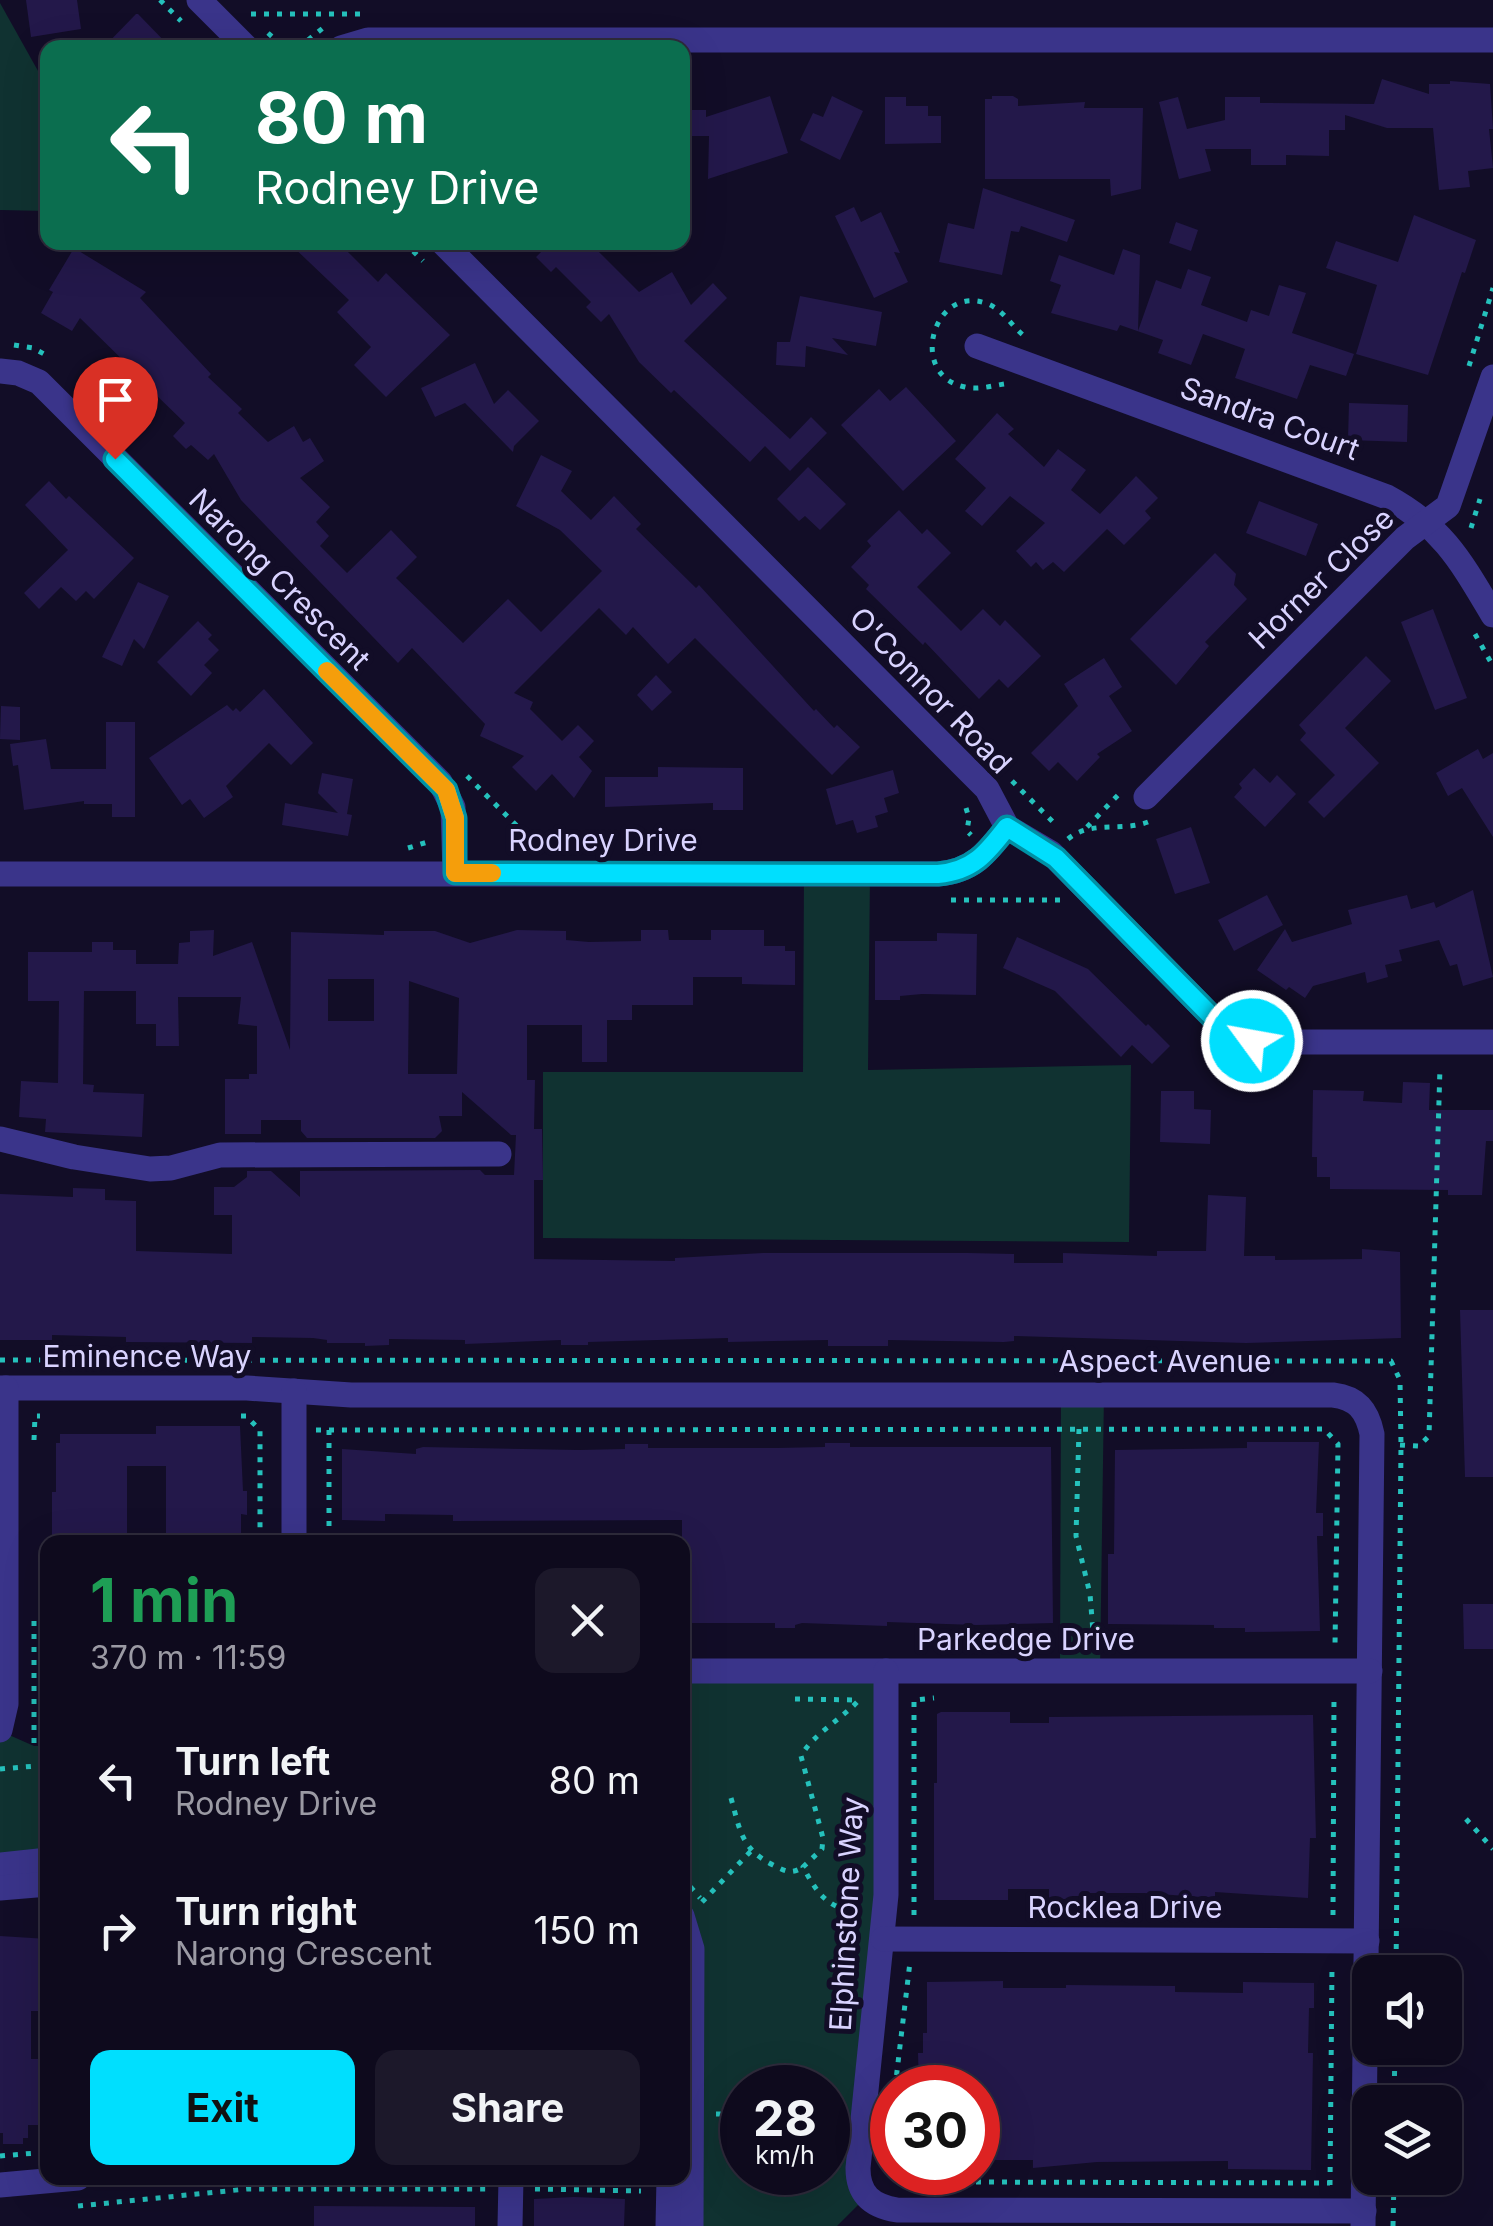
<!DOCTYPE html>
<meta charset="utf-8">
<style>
:root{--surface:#0e0a1d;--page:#1c182a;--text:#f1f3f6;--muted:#9b9aa4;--line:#2e2b3b;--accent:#00dffe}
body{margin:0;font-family:Inter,sans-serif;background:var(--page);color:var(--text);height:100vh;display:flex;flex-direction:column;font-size:38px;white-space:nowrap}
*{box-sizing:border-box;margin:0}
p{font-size:32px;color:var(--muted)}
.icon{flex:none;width:55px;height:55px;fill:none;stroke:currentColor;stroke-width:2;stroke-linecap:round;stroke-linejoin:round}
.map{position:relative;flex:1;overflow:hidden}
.details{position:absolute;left:40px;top:1535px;width:650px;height:650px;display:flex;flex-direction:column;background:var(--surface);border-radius:20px;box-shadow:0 10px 40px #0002,0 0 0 2px var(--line)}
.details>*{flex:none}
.banner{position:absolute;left:40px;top:40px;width:650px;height:210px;border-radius:20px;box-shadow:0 10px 40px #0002,0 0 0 2px var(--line);background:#0b6e4f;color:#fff;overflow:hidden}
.buttons{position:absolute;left:1352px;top:1955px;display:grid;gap:20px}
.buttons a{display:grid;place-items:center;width:110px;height:110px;border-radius:20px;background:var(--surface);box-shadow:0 10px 40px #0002,0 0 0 2px var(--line);font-size:50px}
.speed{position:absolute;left:720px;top:2065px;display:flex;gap:20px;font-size:50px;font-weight:700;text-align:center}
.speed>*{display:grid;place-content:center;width:130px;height:130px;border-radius:50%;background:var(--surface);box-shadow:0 10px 40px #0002,0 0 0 2px var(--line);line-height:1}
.speed small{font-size:25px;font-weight:400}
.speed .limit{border:15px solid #d22;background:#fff;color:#111}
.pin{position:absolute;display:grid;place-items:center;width:85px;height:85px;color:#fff;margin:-102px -42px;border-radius:50% 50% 50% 0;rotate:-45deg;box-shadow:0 0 10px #0007}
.pin .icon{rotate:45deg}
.me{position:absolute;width:110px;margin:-55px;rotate:302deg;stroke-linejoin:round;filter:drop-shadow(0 0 8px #0008)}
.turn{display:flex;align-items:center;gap:35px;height:210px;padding:0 50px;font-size:45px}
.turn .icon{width:130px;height:130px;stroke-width:2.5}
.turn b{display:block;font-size:70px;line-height:85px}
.round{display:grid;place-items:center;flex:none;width:105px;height:105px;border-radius:20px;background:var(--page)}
.overview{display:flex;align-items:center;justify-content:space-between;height:170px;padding:0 50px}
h1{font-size:60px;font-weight:700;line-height:75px;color:#1e9e55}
.action{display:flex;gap:20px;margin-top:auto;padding:20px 50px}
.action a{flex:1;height:115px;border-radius:20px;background:var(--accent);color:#111;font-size:40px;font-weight:700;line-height:115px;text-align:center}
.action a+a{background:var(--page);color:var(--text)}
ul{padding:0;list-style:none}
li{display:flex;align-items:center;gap:30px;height:150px;padding:0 50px}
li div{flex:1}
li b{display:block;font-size:38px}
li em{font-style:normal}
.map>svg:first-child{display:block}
.green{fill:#103231;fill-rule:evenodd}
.building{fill:#23184a;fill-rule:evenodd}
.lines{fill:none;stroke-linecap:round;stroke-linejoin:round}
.path{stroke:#25c1bc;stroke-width:5;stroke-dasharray:5 8;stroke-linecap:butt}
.minor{stroke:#3a348a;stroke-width:25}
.route-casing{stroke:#0091a5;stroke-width:25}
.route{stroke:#00dffe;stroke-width:18}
.slow{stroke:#f59e0b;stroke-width:18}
.labels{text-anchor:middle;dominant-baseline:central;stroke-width:10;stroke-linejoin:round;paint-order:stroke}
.street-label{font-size:30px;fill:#d9d3ff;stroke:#120d27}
</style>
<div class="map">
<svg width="1493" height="2226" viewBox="0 0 1493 2226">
<rect width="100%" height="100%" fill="#120d27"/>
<g class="green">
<path d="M0,3L47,87V211L0,210Z"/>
<path d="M804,872L870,873L868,1070L1131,1065L1129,1242L543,1238V1072H803Z"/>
<path d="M1061,1393H1104L1100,1671H1060Z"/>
<path d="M683,1671H886L866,2197L837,2226H691L683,1916ZM742,2088H828V2172H742Z"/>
<path d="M0,1731L34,1746H48L47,1860L0,1864Z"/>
</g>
<g class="building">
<path d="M26,0H77L81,29L31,37Z"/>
<path d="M136,14H138L171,48H103Z"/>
<path d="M1382,79L1429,94V84H1450V81L1490,84L1493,129H1489L1493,168L1468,171L1470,187L1439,190L1433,128H1387L1345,115V130H1329V156L1286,155V165H1251V149H1205L1211,171L1179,179L1159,102L1178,97L1187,129L1225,120V97H1260V103L1374,104Z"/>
<path d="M770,96L788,153L708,179L709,136H682V110H706V117Z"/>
<path d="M832,96L863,111L840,160L800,140L813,113L823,117Z"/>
<path d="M992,96H1013L1018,99V106L1085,102L1084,108H1143L1141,189L1111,196L1110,179H985V99H992Z"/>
<path d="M885,97H906V106H928V116H941V143L885,144Z"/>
<path d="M983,188L1075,220L1067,242L1021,226L1019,232L1011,231L1002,275L939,262L948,223L974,229Z"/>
<path d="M854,207L861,222L881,212L900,253L894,252L908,282L874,298L835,216Z"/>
<path d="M1414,215L1476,240L1465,273L1462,272L1428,375L1356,354L1377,285L1326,268L1336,241L1398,262Z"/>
<path d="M1176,222L1198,230L1191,251L1169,243Z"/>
<path d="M288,242H338L378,282L386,273L450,335L386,397L354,365L371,347L337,312L349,300Z"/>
<path d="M551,242H589L639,292L672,272L691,305L713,283L727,298L684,341L790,439L811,417L827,433L790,471L765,446L750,462L674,390L671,393L639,362L609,314L601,322L586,307L591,302L556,267L551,272L536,257Z"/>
<path d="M74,248L146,292L140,298L211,374L208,377L242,409L238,413L268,442L294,426L303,442L310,438L324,461L300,478L330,507L316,522L329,536L320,546L347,573L391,530L417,557L396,578L463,643L508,599L541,632L602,571L560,530L516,506L541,455L572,471L561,491L591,520L614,496L641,524L636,529L696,588L699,585L814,711L816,709L834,728L837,725L860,747L832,775L695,638L668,664L633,627L626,635L599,608L514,693L533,702L530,709L562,741L578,725L594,741L579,757L592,771L574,798L552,774L536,791L512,767L524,756L480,736L485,724L412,648L398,663L241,500L214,454L208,460L191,445L186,449L173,436L185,423L154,393L151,396L134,379L138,375L80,318L72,331L41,313L53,292L49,290Z"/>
<path d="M1123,249L1140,255L1138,331L1156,280L1181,289L1188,269L1211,277L1201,305L1247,322L1251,310L1269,316L1279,285L1306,293L1292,333L1354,354L1346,376L1310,365L1297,399L1235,378L1245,349L1203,334L1191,365L1158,353L1163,340L1120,325L1117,331L1051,313L1061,285L1050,281L1059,255L1114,275Z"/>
<path d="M800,296L882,312L876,346L832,338L848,355L806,346L805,367L776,365L777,342H790Z"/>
<path d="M475,363L494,404L508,390L539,421L514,446L513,452L465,403L435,417L421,388Z"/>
<path d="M906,387L956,441L903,491L841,425L879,389L890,401Z"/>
<path d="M1349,403L1408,405L1407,442L1348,440Z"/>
<path d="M997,413L1014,429L1008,434L1044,467L1058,449L1086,470L1071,490L1100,514L1136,476L1158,498L1145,511L1151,518L1124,545L1107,529L1064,572L1053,562L1043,570L1036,562L1031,567L1016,551L1045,523L1010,496L982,526L965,511L986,488L955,459Z"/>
<path d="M808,467L846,504L820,530L805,516L799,521L777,499Z"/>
<path d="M49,481L66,499L69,496L134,558L94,599L86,591L76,601L61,587L39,609L24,593L68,550L25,505Z"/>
<path d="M1259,501L1318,524L1306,556L1246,533Z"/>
<path d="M899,510L922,534L927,529L951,553L917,587L961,631L983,609L1000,626L1005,620L1041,656L1008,688L999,679L979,699L925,642L923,645L866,589L869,585L851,567L871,546L867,541Z"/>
<path d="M1215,553L1236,574L1234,585L1247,599L1205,642L1209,646L1176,685L1130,639Z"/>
<path d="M138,582L169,596L144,649L134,639L122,666L102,657Z"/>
<path d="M1433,609L1467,698L1435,710L1401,622Z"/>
<path d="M198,621L212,635L208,639L219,650L204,665L212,673L191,696L157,662Z"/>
<path d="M1366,656L1391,681L1345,728L1379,763L1324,818L1308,802L1335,775L1300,740L1306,733L1299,725Z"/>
<path d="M1104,658L1122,687L1109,696L1132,731L1097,754L1100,757L1077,781L1058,762L1049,771L1031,753L1078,706L1064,684Z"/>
<path d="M656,675L672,692L652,711L637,695Z"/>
<path d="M264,689L313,743L291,765L269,743L226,786L233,797L204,818L190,799L182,805L149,758L227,705L233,711L236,708L240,712Z"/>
<path d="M1,706L20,707V740L0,739Z"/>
<path d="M106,722H135V817H112V804H84V801L24,810L18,765L13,766L10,744L46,739L51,769H106Z"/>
<path d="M1478,749L1483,759L1493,753V837L1462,788L1448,796L1436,773Z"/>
<path d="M658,767L743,768V810H713V803L605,807V777H658Z"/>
<path d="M1254,768L1270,783L1277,775L1296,794L1265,827L1234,797L1242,788L1239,784Z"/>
<path d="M893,770L899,793L884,798L888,812L875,816L878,827L857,833L853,820L836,825L826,789Z"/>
<path d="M322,773L353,779L347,814L352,815L348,836L282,825L285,803L338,813L318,793Z"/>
<path d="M1191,827L1210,883L1175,894L1156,839Z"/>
<path d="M1473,890L1493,977L1463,986L1457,964L1450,966L1439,940L1399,950L1402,961L1385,965L1388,977L1367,983L1365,972L1313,986L1305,998L1289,987L1286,990L1257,970L1285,929L1292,942L1352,924L1348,910L1407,895L1411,909L1434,902L1436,908Z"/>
<path d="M1267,895L1283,925L1234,951L1218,920Z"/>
<path d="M214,930L213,956L252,942L290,1050L291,932L384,935V931H435L470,943L517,930L566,931V940L589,942L641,941V930H668L669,940H711V930H764V946H785V951H795V985L742,984V977H693V1005H632V1020H607V1062H582V1025H527V1080H535L534,1129H542L543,1180H534V1259L675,1261V1258L763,1253H968L1014,1254V1263H1063V1253L1157,1256V1251H1206L1208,1195L1246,1197L1244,1256H1275V1260L1362,1259V1249L1400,1252L1401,1338L1246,1343L1014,1336V1341L1004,1342L888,1340V1346H828V1340L728,1342V1338L588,1342V1345H561V1340L465,1344V1340L389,1339V1345L365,1346V1343H327V1340L313,1338L252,1337V1343L126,1342V1337L52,1335V1340H0V1194L73,1197V1188L105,1189V1200L136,1201V1251L232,1254V1215H214V1187H234L247,1177V1171H271L300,1197V1171L480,1170L485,1175H514L516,1135H511L462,1092V1116H439L442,1131L435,1138H307L301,1131V1120H261V1134H225V1079H249V1074H257V1026L238,1024L241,997H178L179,1046H156V1024H136V991H84L83,1084L94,1085L93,1092L144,1094L142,1137L45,1132L46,1119L19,1117L21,1081L58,1083L59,1001H28V952H92V942H113V950H136V964H178L179,943L190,942V931ZM328,979H374V1021H328ZM409,981L459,998L457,1074H408Z"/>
<path d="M937,933L977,934L976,995L922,994L900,996V1000H875V941H937Z"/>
<path d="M1017,937L1088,969L1146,1026L1148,1024L1170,1046L1152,1064L1132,1045L1121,1057L1055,991L1003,968Z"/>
<path d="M1403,1082L1430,1083L1429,1110H1493V1141H1486L1482,1195H1448V1190L1330,1189V1177H1317V1157H1312L1313,1090L1364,1091L1363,1101L1402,1103Z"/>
<path d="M1161,1091H1194V1109L1211,1110L1210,1144L1160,1142Z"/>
<path d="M1460,1310H1493V1477H1465Z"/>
<path d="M156,1426H240L243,1491H247V1515L241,1514V1542H166V1466H127V1542H52V1492H56V1443H60V1434H156Z"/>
<path d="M1247,1442H1319L1316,1513H1323V1536H1317L1320,1631L1245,1632V1628H1214V1625L1108,1624V1554H1114L1115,1450L1247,1448Z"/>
<path d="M825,1443H850V1447H1051L1053,1623L976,1625L887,1622V1626L802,1623L795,1625V1628H775V1623H682V1520L453,1521V1515L385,1514V1521L342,1520V1449L416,1454V1449L423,1447L579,1450L625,1449V1444H648V1448H777L825,1447Z"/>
<path d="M1463,1604H1493V1649H1464Z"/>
<path d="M941,1712H1010V1723H1049V1717L1313,1715L1316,1838H1310L1308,1898L1215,1892V1898L1144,1893H1080V1896H1072V1899H1049V1889H1008V1900H934V1783H937V1714Z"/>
<path d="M0,1936L48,1939V2011H31V2059H48V2125H28V2138H23V2144H3V2133H0Z"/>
<path d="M1003,1981V1988H1066V1985L1175,1986V1992L1243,1993V1982L1314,1983V2008H1309L1308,2053H1313L1311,2170L1228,2169V2161L1097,2162L1033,2168V2160H978V2088H919L918,2053H923V2033H927V1982Z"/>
<path d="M574,2197L625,2199L624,2226H534V2199Z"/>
<path d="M314,2206L475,2207V2226H314Z"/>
</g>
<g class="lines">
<g class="path">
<path d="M160,0L181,21"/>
<path d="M251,14H360"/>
<path d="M268,33L285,48"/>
<path d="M298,48L323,28"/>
<path d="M404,242L423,261"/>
<path d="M14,345L33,348L46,355"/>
<path d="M1469,366L1493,288"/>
<path d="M1004,384C991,386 978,390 965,387C907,376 933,282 988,304C1003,310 1011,325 1023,335"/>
<path d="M1471,528L1480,499"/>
<path d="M1475,634L1493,666"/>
<path d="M467,776L539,848"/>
<path d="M1012,781L1057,826"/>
<path d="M966,808L969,818L967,831L971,835"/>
<path d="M1087,827L1121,792"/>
<path d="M1068,839C1091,820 1121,832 1148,822"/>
<path d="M408,848L431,841"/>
<path d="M951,900H1063"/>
<path d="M0,1360L1391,1361L1400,1380L1401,1445L1396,1972"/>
<path d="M241,1416H246L260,1430V1542"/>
<path d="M1079,1429L1076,1536L1090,1594L1094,1644"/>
<path d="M316,1430H329V1542"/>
<path d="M329,1430L1324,1429L1338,1444L1335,1645"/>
<path d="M34,1440L35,1416H40"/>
<path d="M1400,1445L1419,1446L1429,1436L1440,1067"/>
<path d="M34,1621V1746"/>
<path d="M795,1699L859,1700"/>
<path d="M0,1769L48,1765"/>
<path d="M731,1798C740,1830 741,1849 773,1865C785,1871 791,1875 803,1867"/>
<path d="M1466,1819L1493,1849"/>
<path d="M682,1877L700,1898"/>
<path d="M702,1902L751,1851"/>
<path d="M858,1908L857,1912C827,1908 817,1893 803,1867L822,1849L823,1838L801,1756C813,1734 842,1719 859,1700"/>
<path d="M914,1915V1700L934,1698"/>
<path d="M1333,1915L1334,1696"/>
<path d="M895,2088L910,1962"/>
<path d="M1394,2102L1395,2048"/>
<path d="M716,2114H742"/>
<path d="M889,2144L892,2107"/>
<path d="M0,2156L48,2152"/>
<path d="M887,2160C886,2171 895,2182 907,2182"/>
<path d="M963,2182L1330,2183"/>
<path d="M1330,2185L1332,1966"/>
<path d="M535,2189L641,2191"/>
<path d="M78,2206L247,2189H486"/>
<path d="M1393,2226L1394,2178"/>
</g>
<g class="minor">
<path d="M199,0L247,48"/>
<path d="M341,48L368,40H1493"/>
<path d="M442,242L987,789L1007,827L1051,853L1222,1027L1242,1038L1263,1042H1493"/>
<path d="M977,346L1387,497C1443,527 1462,563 1493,615"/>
<path d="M0,371L18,373L39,382L440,782L453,807L455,873"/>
<path d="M1146,797L1405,538L1448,506L1493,377"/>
<path d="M0,874H938C973,871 987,853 1007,827"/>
<path d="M0,1139L74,1157L150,1169L171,1168L220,1155L499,1154"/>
<path d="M0,1388H247L351,1395H1333C1357,1398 1367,1410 1372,1434L1363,2226"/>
<path d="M294,1391V1542"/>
<path d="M682,1671H1370"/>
<path d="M886,1671V1895L858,2168C858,2195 872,2206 897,2210L1364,2211"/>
<path d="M0,1730L6,1704V1388"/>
<path d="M0,1865L48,1860"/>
<path d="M0,1888L48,1884"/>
<path d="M682,1916L692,1949L691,2226"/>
<path d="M883,1939L1367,1941"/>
<path d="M0,2185L78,2178"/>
<path d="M510,2226L511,2178"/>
<path d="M668,2226L669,2178"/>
</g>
</g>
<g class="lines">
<g class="route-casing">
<path id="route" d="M115,459L446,790L455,818V873L938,874C973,871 987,853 1007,827L1056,858L1222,1027L1252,1041"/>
</g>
<use href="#route" class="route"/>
<path class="slow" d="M327,671L446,790L455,818V873H492"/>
</g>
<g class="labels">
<g class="street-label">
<text transform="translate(1270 418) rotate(20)">Sandra Court</text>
<text transform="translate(1321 578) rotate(-44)">Horner Close</text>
<text transform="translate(280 579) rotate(45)">Narong Crescent</text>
<text transform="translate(931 690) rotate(46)">O'Connor Road</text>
<text x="603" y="840">Rodney Drive</text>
<text x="147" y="1356">Eminence Way</text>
<text x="1165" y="1361">Aspect Avenue</text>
<text x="1026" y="1639">Parkedge Drive</text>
<text x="1125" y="1907">Rocklea Drive</text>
<text transform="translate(846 1914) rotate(-87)">Elphinstone Way</text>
</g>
</g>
</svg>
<div class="buttons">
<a><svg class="icon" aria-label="sound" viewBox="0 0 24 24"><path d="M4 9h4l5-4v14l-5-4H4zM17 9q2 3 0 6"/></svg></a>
<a><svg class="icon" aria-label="layers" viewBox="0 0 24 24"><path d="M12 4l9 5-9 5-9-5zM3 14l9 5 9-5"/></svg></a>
</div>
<div class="speed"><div>28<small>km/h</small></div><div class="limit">30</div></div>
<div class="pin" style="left:115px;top:459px;background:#d93025"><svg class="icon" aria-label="arrive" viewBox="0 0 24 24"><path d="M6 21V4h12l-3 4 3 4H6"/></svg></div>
<svg class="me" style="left:1252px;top:1041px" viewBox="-20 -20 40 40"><circle r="17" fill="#00dffe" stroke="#fff" stroke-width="3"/><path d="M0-11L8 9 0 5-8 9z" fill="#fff"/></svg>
<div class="banner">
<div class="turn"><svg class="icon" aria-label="left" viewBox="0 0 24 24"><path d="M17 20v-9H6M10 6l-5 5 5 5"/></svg><div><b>80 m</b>Rodney Drive</div></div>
</div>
<section class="details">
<div class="overview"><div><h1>1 min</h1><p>370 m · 11:59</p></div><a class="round"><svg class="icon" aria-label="close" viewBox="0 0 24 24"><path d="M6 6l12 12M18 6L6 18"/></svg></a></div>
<ul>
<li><svg class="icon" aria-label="left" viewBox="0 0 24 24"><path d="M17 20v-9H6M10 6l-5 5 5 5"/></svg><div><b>Turn left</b><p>Rodney Drive</p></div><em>80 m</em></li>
<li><svg class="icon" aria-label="right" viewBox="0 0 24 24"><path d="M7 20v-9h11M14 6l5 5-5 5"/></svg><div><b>Turn right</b><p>Narong Crescent</p></div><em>150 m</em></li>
</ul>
<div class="action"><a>Exit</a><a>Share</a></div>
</section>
</div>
